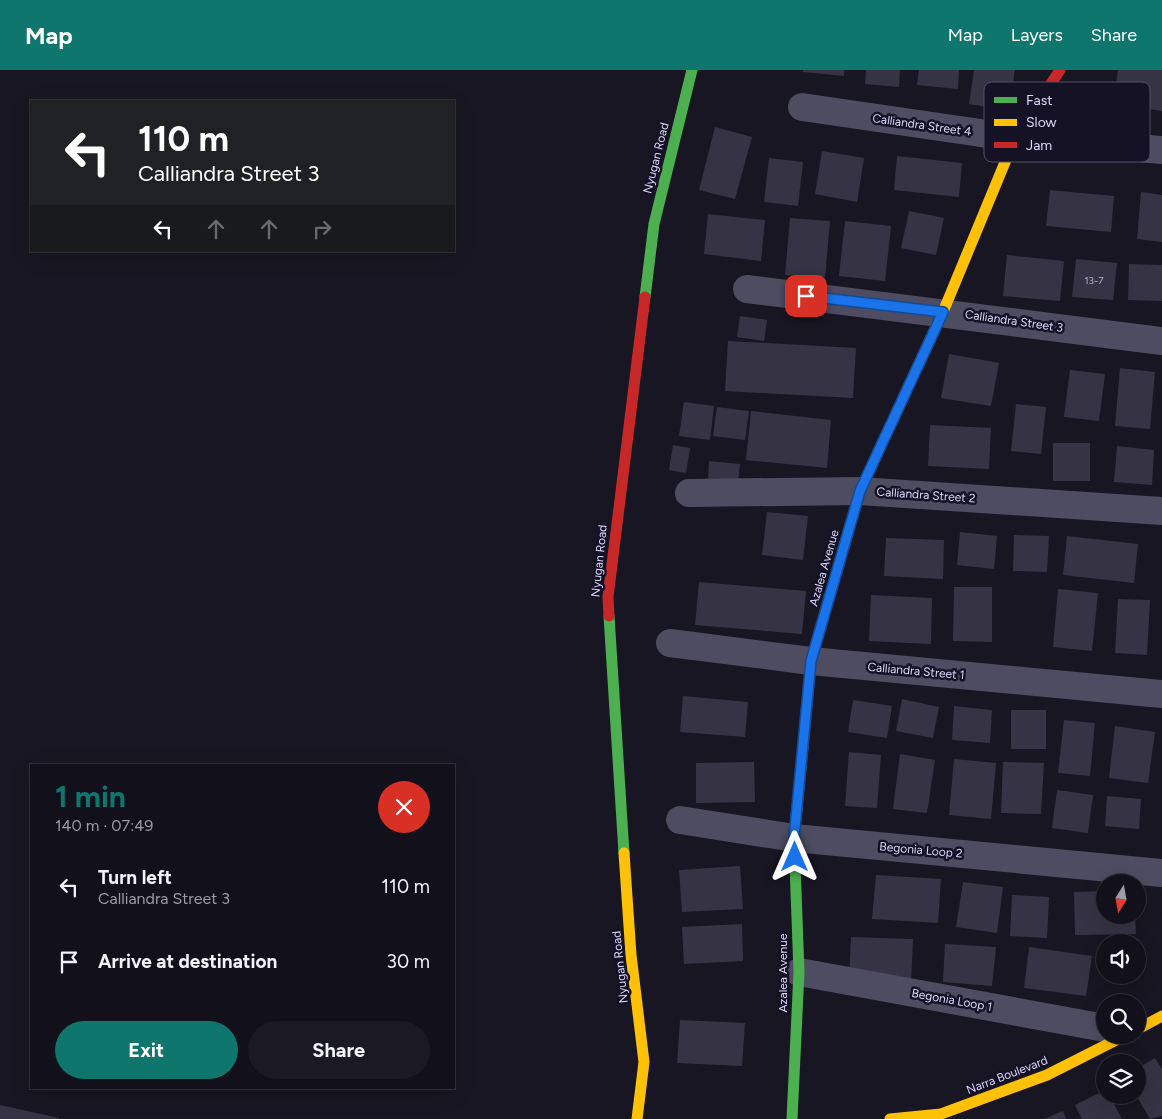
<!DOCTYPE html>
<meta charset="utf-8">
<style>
:root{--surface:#12101a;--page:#1b1923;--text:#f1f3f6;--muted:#9c9da2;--line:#313039;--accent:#0f766e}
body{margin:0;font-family:Figtree,sans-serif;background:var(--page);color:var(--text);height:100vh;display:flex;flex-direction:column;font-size:19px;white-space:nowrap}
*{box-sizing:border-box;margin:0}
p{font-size:16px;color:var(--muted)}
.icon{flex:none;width:28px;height:28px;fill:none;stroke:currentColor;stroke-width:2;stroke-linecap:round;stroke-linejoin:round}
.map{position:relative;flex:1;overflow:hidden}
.details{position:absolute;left:30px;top:694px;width:425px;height:325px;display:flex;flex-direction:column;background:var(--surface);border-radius:0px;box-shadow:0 5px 20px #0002,0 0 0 1px var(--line)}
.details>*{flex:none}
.top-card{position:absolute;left:30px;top:30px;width:425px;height:152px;border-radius:0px;box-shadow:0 5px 20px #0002,0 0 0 1px var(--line);background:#202124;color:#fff;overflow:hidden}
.needle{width:32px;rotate:191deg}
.fabs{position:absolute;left:1096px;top:804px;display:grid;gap:10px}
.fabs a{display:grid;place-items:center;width:50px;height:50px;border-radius:50%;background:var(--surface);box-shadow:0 5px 20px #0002,0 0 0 1px var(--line);font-size:25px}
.pin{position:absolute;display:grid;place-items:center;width:42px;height:42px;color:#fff;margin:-21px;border-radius:10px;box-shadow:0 2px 8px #0006}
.me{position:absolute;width:55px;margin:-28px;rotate:0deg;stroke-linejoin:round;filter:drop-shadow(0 0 4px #0008)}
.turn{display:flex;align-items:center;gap:18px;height:105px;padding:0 25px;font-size:22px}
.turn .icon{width:65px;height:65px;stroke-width:2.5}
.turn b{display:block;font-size:35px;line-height:42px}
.lanes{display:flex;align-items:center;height:48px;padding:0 25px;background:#0003;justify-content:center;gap:25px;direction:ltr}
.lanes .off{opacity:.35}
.round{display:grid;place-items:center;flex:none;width:52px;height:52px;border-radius:26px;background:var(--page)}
.summary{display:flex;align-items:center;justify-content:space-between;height:85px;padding:0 25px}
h1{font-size:30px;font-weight:700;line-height:38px;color:var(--accent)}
.primary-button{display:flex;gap:10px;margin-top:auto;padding:10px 25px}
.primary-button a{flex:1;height:58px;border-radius:30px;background:var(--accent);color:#fff;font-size:20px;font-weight:700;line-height:58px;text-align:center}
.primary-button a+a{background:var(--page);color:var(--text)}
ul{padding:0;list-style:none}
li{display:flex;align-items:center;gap:15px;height:75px;padding:0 25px}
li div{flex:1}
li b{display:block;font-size:19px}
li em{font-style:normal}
header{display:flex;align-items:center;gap:30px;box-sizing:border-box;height:70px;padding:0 25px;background:var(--accent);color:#fff}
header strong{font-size:24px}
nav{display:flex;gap:28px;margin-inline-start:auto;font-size:18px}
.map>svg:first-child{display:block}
.building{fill:#363444}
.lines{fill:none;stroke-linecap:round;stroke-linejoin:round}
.street{stroke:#4d4c61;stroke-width:28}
.fast{stroke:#4caf50;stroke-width:11}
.slow{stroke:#ffc107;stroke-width:11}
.jam{stroke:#c62828;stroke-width:11}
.route-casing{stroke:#114b97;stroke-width:12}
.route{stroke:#1a73e8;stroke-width:9}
.labels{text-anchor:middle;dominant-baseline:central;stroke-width:5;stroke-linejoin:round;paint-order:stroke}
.number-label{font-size:10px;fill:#b3b0ce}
.street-label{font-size:12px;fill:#dddafc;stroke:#151226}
.key{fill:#151226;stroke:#514e66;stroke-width:1}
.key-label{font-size:14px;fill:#dddafc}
</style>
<header>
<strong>Map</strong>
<nav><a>Map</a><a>Layers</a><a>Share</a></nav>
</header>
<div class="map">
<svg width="1162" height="1049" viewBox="0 0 1162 1049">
<rect width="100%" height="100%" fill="#181622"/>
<g class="building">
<path d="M803,0H844V6L803,2Z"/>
<path d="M866,0H900L899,17L865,14Z"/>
<path d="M919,0H959L958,19L917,15Z"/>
<path d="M974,0H1015L1009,40L969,34Z"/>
<path d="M1118,0H1162V41L1113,34Z"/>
<path d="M715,57L752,67L735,129L699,120Z"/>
<path d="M822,81L864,88L857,132L815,124Z"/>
<path d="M897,86L962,93L959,127L894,120Z"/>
<path d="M769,88L803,92L798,136L764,132Z"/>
<path d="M1050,120L1114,126L1111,162L1046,156Z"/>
<path d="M1141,122L1162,125V172L1137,169Z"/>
<path d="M909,141L944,148L936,185L901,178Z"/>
<path d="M708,144L765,150L761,191L704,184Z"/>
<path d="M790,148L830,151L825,208L785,205Z"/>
<path d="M845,151L891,156L885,211L839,206Z"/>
<path d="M1007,185L1064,191L1060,231L1003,226Z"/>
<path d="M1076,189L1117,193L1113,230L1072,227Z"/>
<path d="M1129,194L1162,195V231L1128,230Z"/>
<path d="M740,246L767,250L764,271L737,267Z"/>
<path d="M728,271L856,278L853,328L725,321Z"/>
<path d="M949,284L999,293L991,336L941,328Z"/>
<path d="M1120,298L1155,302L1150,359L1115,356Z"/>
<path d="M1070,300L1105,304L1099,351L1064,347Z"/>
<path d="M684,332L714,336L710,370L679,366Z"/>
<path d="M1016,334L1046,337L1041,384L1011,381Z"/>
<path d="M717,337L749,341L745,370L713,366Z"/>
<path d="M751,341L831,350L827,398L746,390Z"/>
<path d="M930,355L991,358L989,399L928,396Z"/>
<rect x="1053" y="373" width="37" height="38"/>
<path d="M673,375L690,378L686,403L669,400Z"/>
<path d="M1117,376L1154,380L1152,415L1114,412Z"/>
<path d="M709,391L740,394L738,413L708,410Z"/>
<path d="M767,442L808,446L803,490L762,485Z"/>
<path d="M960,462L997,466L994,499L957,495Z"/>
<path d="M1014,465L1049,466L1047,502L1013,501Z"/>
<path d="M1067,466L1138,474L1134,513L1063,505Z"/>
<path d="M886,468L944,470L943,509L884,506Z"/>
<path d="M699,512L806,521L802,564L695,555Z"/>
<path d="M954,517H992V572L953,571Z"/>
<path d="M1058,519L1098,523L1092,581L1053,577Z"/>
<path d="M871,525L932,528L931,574L869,571Z"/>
<path d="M1118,529L1150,530L1147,585L1115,583Z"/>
<path d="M683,626L748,632L745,667L680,662Z"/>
<path d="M902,629L939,637L933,668L896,661Z"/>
<path d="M853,630L892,636L887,668L848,662Z"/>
<path d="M954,636L992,640L990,673L952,670Z"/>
<rect x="1011" y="640" width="35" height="39"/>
<path d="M1064,650L1095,653L1090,706L1058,703Z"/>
<path d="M1115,656L1155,662L1148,713L1109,708Z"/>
<path d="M849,682L881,685L877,738L845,736Z"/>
<path d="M900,684L935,690L927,743L893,739Z"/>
<path d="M954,689L996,693L991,749L949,745Z"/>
<path d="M754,692L755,732L696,733V693Z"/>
<path d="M1003,692L1044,693L1041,744L1001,743Z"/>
<path d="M1057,720L1093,725L1088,763L1052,758Z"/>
<path d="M1107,726L1141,729L1139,759L1105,756Z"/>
<path d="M740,796L743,839L682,842L679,800Z"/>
<path d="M876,805L941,809L938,853L872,849Z"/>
<path d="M963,812L1003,817L997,863L956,857Z"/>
<path d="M1105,821V845H1135L1136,864L1075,865L1074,822Z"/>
<path d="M1012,825L1049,827L1047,868L1010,866Z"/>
<path d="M742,854L743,891L684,894L682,857Z"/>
<path d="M851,867L913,869L911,913L849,911Z"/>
<path d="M945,874L996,877L992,916L943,912Z"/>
<path d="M1029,877L1092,886L1086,926L1024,918Z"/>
<path d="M680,950L745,953L742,996L677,993Z"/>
<path d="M1155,988L1162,999V1046L1150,1049L1136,1025H1138V998Z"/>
<path d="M1105,1020V1025H1109L1122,1049H1082L1075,1035Z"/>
<path d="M0,1035L59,1048V1049H0Z"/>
<path d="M1063,1041L1066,1049H1044Z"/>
</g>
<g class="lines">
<g class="street">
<path d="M802,37L1015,68L1162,80"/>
<path d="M747,219L1162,271"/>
<path d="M689,423L860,421L1162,441"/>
<path d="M670,573L811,591L1162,624"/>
<path d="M680,750L794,768L1162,803"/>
<path d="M799,902L1105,958"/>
</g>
<g class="fast">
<path d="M645,227L654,154L692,0"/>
<path d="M609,546L624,783"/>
<path d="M792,1049L799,902L794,768L803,677"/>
</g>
<g class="slow">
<path d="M918,296L943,242L1015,68L1023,56"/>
<path d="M624,783L631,885L644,992L637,1049"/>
<path d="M1138,959L1162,946"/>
<path d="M890,1049L941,1044L1047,1005L1126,965"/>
</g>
<g class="jam">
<path d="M1023,56L1060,0"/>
<path d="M609,546L608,527L645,227"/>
<path d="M803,677L811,591L860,421L918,296"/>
</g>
</g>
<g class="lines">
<g class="route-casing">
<path id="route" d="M795,787L794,768L811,591L860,421L943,242L806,226"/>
</g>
<use href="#route" class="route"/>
</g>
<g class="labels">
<g class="number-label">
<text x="1094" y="210">13-7</text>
</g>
<g class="street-label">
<text transform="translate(922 55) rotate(8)">Calliandra Street 4</text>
<text transform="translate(656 88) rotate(-76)">Nyugan Road</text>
<text transform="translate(1014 251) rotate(8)">Calliandra Street 3</text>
<text transform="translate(926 425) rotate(4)">Calliandra Street 2</text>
<text transform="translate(599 491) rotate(-84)">Nyugan Road</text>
<text transform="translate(824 498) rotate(-74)">Azalea Avenue</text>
<text transform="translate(916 601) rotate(5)">Calliandra Street 1</text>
<text transform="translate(921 780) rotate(5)">Begonia Loop 2</text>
<text transform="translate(620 897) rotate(-96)">Nyugan Road</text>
<text transform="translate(783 903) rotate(-90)">Azalea Avenue</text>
<text transform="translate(952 930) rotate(10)">Begonia Loop 1</text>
<text transform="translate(1007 1005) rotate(-21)">Narra Boulevard</text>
</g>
</g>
<rect x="984" y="12" width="166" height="80" rx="8" class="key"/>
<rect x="994" y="27" width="23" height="6" fill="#4caf50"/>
<rect x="994" y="49" width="23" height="7" fill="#ffc107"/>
<rect x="994" y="72" width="23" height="6" fill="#c62828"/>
<g class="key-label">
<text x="1026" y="35">Fast</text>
<text x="1026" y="57">Slow</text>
<text x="1026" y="80">Jam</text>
</g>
</svg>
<div class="fabs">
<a><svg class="needle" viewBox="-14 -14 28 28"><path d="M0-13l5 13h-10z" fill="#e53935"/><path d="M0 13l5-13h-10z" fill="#9c9da2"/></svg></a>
<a><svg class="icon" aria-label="sound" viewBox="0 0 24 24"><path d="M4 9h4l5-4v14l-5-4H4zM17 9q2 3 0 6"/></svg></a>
<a><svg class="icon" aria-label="search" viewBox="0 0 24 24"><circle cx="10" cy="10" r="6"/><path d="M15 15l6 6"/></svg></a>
<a><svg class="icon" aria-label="layers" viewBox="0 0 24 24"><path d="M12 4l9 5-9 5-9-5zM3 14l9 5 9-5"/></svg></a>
</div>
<div class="pin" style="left:806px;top:226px;background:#d93025"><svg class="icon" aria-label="arrive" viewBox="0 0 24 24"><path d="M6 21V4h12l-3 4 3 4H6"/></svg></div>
<svg class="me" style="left:795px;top:787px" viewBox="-20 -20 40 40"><path d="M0-17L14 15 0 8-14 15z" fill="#1a73e8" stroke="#fff" stroke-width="4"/></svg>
<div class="top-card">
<div class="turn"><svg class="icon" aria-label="left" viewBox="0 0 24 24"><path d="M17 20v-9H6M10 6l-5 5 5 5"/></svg><div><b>110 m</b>Calliandra Street 3</div></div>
<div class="lanes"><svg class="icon" aria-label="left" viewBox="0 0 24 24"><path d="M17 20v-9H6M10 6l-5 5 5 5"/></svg><svg class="icon off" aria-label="ahead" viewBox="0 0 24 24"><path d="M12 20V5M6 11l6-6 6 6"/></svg><svg class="icon off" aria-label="ahead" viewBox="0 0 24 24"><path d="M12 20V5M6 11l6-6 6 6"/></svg><svg class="icon off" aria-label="right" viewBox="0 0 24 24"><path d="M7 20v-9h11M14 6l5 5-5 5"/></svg></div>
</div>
<section class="details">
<div class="summary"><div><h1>1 min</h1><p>140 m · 07:49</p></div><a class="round" style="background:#d93025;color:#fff"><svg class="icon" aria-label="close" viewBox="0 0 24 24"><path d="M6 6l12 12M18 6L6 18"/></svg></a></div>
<ul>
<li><svg class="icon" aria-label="left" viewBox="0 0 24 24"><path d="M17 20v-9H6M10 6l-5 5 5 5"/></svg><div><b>Turn left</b><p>Calliandra Street 3</p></div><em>110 m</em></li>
<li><svg class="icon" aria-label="arrive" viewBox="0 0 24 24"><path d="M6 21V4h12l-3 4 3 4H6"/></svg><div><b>Arrive at destination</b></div><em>30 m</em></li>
</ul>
<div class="primary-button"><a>Exit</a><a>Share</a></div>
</section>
</div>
